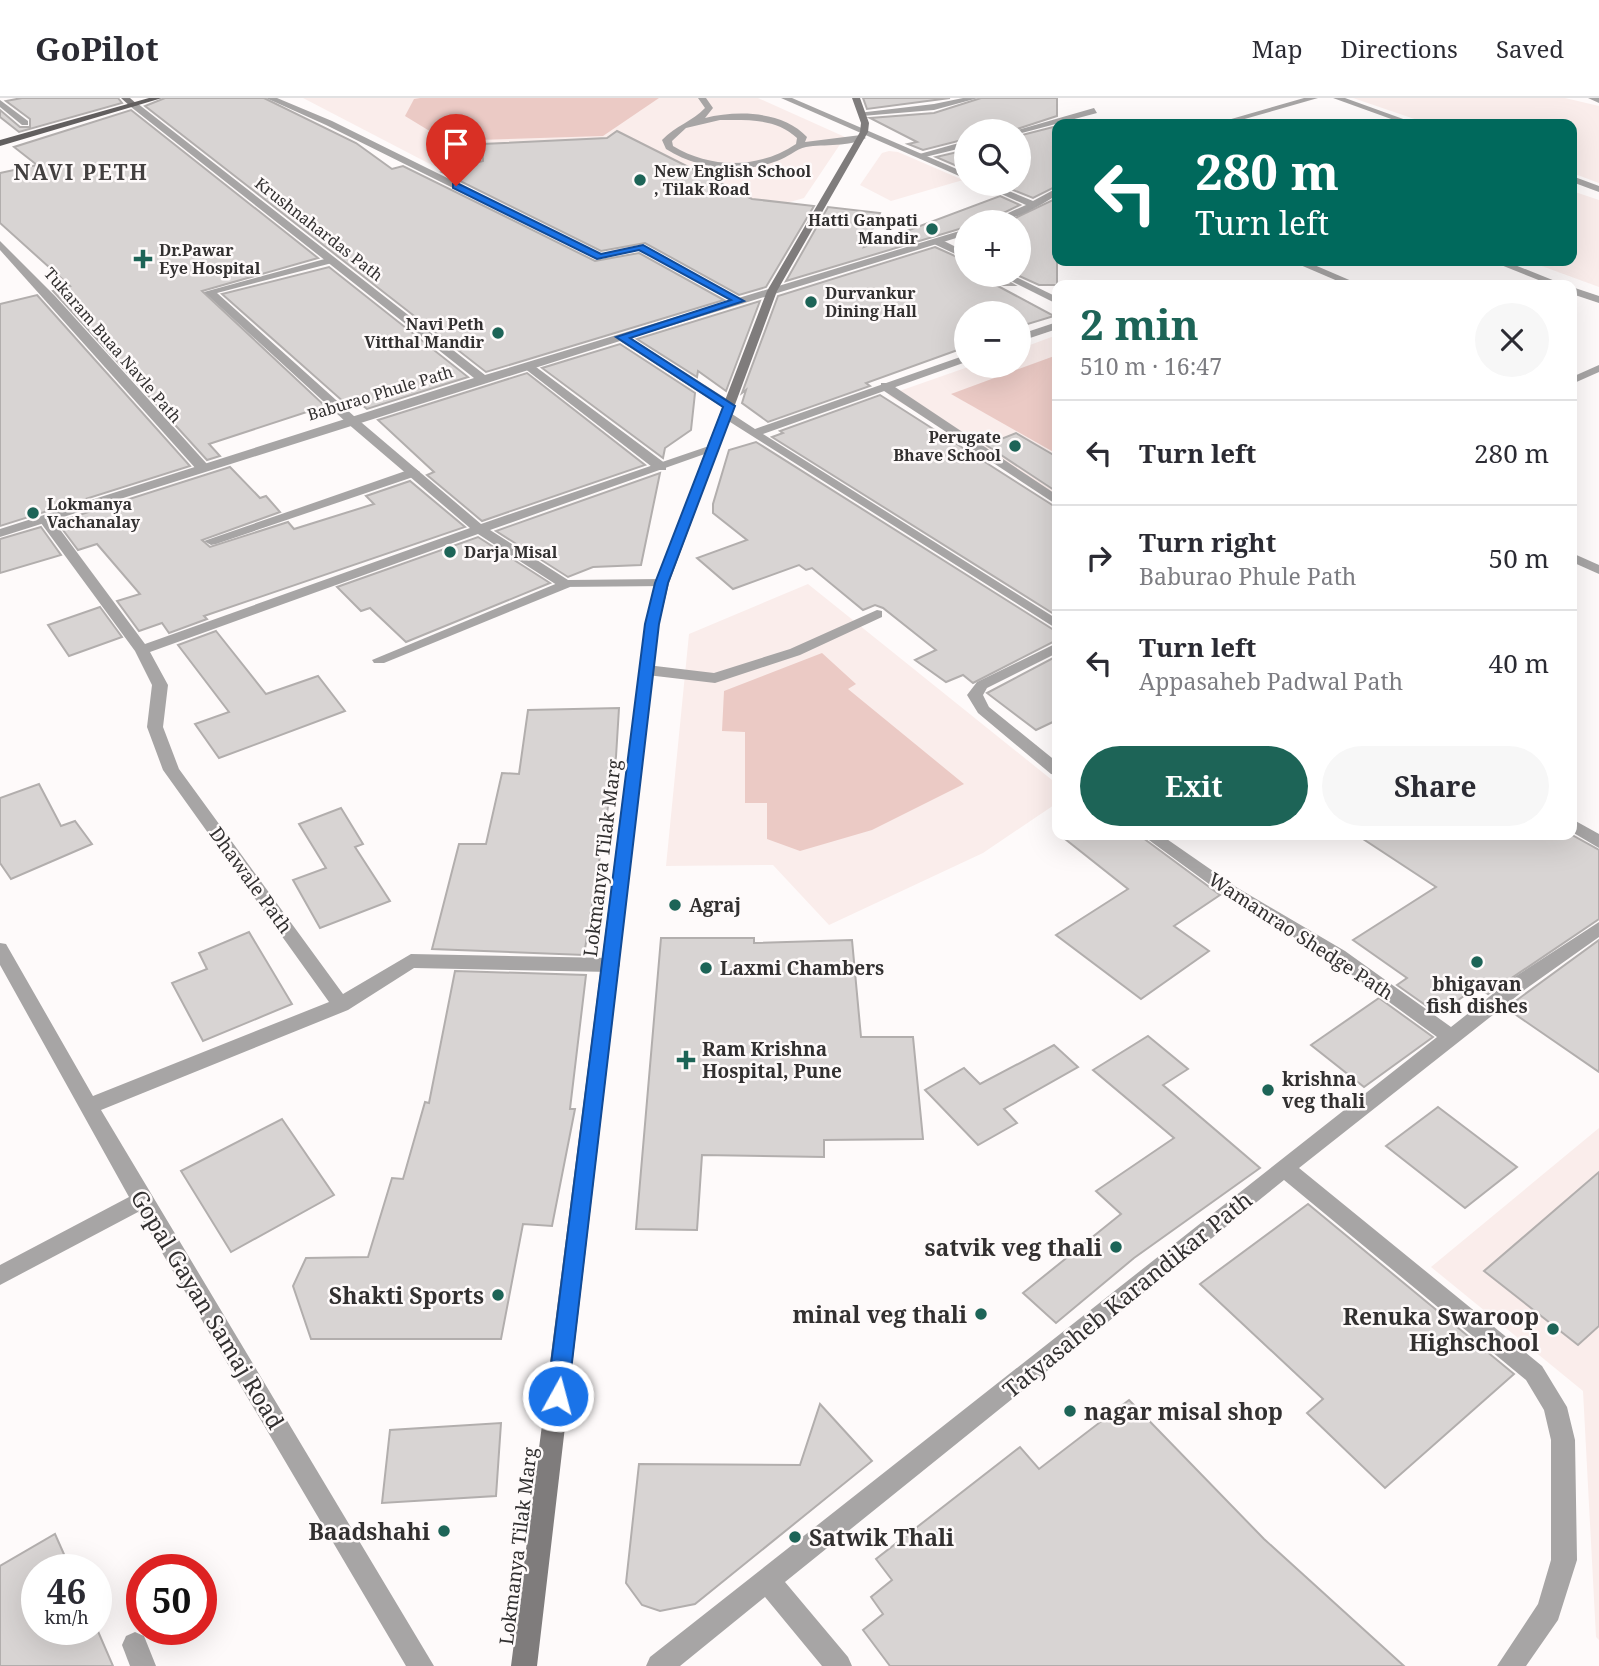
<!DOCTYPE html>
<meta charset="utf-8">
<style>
:root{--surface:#fff;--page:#f7f7f7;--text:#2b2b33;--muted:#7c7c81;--line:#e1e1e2;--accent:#1d6457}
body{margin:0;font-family:"Noto Serif",serif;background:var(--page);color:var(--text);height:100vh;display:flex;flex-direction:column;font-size:26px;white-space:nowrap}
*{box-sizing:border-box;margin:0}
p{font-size:23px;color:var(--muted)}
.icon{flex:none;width:38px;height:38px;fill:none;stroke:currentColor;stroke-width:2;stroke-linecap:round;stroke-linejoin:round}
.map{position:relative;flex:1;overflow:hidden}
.panel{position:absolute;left:1052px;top:182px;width:525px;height:560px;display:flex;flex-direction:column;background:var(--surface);border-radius:14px;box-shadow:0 7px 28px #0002}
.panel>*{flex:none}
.banner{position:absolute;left:1052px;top:21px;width:525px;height:147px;border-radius:14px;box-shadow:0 7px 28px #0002;background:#00695c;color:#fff;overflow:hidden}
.controls{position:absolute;left:954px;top:21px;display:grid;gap:14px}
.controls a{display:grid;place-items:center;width:77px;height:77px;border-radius:50%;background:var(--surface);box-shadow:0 7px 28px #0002;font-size:35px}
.speed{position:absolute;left:21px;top:1456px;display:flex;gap:14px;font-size:35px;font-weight:700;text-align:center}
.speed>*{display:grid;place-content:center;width:91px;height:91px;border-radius:50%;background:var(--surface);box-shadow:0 7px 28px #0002;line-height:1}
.speed small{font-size:18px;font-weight:400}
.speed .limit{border:10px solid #d22;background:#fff;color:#111}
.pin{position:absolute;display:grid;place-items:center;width:60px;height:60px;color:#fff;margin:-72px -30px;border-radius:50% 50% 50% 0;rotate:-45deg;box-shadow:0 0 7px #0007}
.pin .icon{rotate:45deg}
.me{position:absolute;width:77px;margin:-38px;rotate:7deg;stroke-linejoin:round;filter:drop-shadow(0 0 5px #0008)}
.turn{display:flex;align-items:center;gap:24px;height:147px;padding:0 28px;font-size:32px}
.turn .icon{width:91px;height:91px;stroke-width:2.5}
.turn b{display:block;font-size:49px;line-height:60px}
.round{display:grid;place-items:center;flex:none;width:74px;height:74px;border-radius:37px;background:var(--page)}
.headline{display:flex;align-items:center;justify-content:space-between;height:119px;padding:0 28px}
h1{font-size:42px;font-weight:700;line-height:52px;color:var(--accent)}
.action{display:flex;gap:14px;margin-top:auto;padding:14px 28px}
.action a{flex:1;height:80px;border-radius:42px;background:var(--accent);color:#fff;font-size:28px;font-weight:700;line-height:80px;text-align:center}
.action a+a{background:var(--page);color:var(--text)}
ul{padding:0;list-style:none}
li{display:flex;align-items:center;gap:21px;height:105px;padding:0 28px;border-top:2px solid var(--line)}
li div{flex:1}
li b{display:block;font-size:26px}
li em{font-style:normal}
header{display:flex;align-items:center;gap:42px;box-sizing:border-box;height:98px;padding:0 35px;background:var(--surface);border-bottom:2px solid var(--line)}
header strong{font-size:33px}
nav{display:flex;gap:38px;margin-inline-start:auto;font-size:24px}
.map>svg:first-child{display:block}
.built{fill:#faedeb}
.green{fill:#ebcac5}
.building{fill:#d8d4d3;stroke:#b2aead;stroke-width:2}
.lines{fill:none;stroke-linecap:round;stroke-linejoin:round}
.service{fill:#a7a5a5;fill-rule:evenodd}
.minor{fill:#a7a5a5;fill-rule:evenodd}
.tertiary{fill:#a7a5a5;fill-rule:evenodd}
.secondary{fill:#7f7c7c;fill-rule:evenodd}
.primary{fill:#625f5f;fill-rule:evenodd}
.route{fill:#1a73e8;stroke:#114b97;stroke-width:2}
.poi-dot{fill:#1d6457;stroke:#fefafa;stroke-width:2.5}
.labels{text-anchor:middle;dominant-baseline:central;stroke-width:5;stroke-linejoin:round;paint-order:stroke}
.far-poi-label{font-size:16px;font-weight:bold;fill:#323030;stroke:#fefafa;text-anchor:start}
.far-street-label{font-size:16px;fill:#323030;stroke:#fefafa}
.street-label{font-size:19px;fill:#323030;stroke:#fefafa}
.poi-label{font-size:19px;font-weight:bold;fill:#323030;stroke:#fefafa;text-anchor:start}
.far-district-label{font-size:21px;font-weight:bold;letter-spacing:2px;fill:#423f3f;stroke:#fefafa}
.near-poi-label{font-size:23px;font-weight:bold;fill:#323030;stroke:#fefafa;text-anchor:end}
.near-street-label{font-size:23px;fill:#323030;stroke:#fefafa}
</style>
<header>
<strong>GoPilot</strong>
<nav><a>Map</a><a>Directions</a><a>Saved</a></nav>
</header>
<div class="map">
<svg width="1599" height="1568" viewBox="0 0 1599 1568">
<rect width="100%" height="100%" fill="#fefafa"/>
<g class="built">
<path d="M303,0H758L845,39L804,100L614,154L426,64Z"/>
<path d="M1353,0H1565L1599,8V85L1572,75V26H1429Z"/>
<path d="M889,53L898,54L963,82L891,103L860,87L882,55Z"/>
<path d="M1572,93L1599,102V189L1528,163H1572Z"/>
<path d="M1057,237V398L888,297L971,268H1018L1019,251Z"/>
<path d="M808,486L1057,686V705L983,755L829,827L773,767L666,768L689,536Z"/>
<path d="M1599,1030V1542L1596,1539L1583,1293L1431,1169Z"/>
</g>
<g class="green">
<path d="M420,0H659L603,38L446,43L405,18L414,1Z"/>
<path d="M1057,257V356L951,296Z"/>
<path d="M822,555L856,586L848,591L964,686L872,732L800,753L767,741V705H745V634L722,633L724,593Z"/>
</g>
<g class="building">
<path d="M22,0H118L122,5L19,34L0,19V12L20,29H30V21L6,3Z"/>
<path d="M165,0H264L356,45L392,71L403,68L595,163L639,155L724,202L486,274L145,8Z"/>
<path d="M863,0H950L867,11Z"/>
<path d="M981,0H1057V18L1011,33H966V41L923,52L908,46L917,44L870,20L934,15Z"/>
<path d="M131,12L318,160L202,193L325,308L209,346L220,358L207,362L53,193L70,188L0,125V75L37,67L14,49Z"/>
<path d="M1057,28V88L1033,100L998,86H1018V38Z"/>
<path d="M617,33L752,101L814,108L766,189L739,197L645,145L601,153L442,74L483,63L482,46L607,40Z"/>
<path d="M966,52V72L936,59Z"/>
<path d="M1000,98L1020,107L985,124H966V129L786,183L828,109L880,115L864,149Z"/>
<path d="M1057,100V187H1039L1017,177L1018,124H1007Z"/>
<path d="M935,149L966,163V177H997L1014,187H996L1054,218L1018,229V215H966V249L866,285L870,288L768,324L742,305L746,292L742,295L778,198Z"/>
<path d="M329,169L468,279L367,311L357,303L346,306L222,196Z"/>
<path d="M37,197L190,368L0,428V206Z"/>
<path d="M760,203L726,293L698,273L697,279L637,241Z"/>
<path d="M620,246L695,295L691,332L665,350L663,360L542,270Z"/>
<path d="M527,275L645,367L482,423L427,377L434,374L378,322Z"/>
<path d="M880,297L1057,410V518L772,339L783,335L780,333Z"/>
<path d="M1016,335L1057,359V394L986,347Z"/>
<path d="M756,344L1057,534V542L973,585L963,577L946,584L915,562L936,552L883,510L875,507L863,512L812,470L806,472L799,467L733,491L697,460L747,442L713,415V406L729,352Z"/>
<path d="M230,369L260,400L266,398L280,414L202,442L210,449L288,424L294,431L374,406L366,398L410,383L465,429L204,518L207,521L169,535L162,525L139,533L117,503L140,496L97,446L78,452L57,424Z"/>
<path d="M660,375L641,467L593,469L568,479L496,433Z"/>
<path d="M41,429L61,457L0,475V441Z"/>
<path d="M478,439L550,485L406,544L370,510L361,513L337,489Z"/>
<path d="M100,509L122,539L69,558L48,527Z"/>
<path d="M216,533L266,596L318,578L345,613L219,660L195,626L229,614L178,547Z"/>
<path d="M1057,558V622L1036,632L987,595Z"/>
<path d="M619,610L616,659L584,857L432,851L459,746H486L502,675L519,676L528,612Z"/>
<path d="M39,686L61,728L75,723L92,746L11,781L0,765V700Z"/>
<path d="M341,710L363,746L355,749L390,803L320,830L293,782L326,770L299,726Z"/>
<path d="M1060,737H1139L1220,797L1174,828L1209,853L1141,901L1056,837L1128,791Z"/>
<path d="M1357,737H1572L1599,752V821L1488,896L1477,889L1438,916L1397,887L1407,880L1353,842L1436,789Z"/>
<path d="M249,834L292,906L203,943L172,885L207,871L199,855Z"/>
<path d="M661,840H754V845L852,842L861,939H913L923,1041L824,1042V1059L702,1057L697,1132L636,1131Z"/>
<path d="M1599,842V974L1506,910Z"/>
<path d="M455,873L586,877L570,1011H575L552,1128L523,1126L501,1241H311L293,1188L306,1160L368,1159L392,1080L403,1081L425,1004L429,1005Z"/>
<path d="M1379,900L1433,939L1364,989L1311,947Z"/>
<path d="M1148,938L1188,971L1163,987L1260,1070L1134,1160L1056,1225L1023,1195L1121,1116L1096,1093L1174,1040L1093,972Z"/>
<path d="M1054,947L1078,969L1004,1011L1017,1025L978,1047L925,992L964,970L980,986Z"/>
<path d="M1438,1009L1517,1069L1465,1110L1386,1048Z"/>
<path d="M282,1021L334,1097L231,1154L181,1073Z"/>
<path d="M1599,1074V1228L1578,1247L1484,1173Z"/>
<path d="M1308,1106L1514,1276L1385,1390L1307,1315L1323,1301L1200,1186Z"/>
<path d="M1129,1302L1264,1441L1404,1568H890L863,1532L883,1516L871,1499L892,1482L876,1461L1020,1349L1039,1371Z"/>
<path d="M820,1306L872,1363L695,1506L660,1513L642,1507L626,1485L639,1366L800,1367Z"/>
<path d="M501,1325L496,1398L382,1405L390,1332Z"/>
<path d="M55,1436L71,1472H37V1531H97L113,1568H0V1468Z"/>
</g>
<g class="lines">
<g class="service">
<path d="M698,0H706L713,10L705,20C738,12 783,13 807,39L805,44L861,37L866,40C850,49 824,46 806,49C796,51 787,60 777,63C740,77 698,71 666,51L662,42C676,27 692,24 705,10ZM720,22C748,22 776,20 797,40L796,46C759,71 711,71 673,48L672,43L686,30Z"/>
<path d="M524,266H532L666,366V372H656L524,270Z"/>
<path d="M881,285H889L1057,397V407L881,291Z"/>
<path d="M414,370L420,374L419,377L216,446L211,447L204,443Z"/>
<path d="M565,482L570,483V489L384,565H374L372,562Z"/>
<path d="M877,512L882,513V519L800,557L715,585L647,577L639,572L647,567L714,575L790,551Z"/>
<path d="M135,1534L144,1538L156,1568H130L122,1547L126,1538Z"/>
</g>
<g class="minor">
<path d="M266,0H277L332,23L601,156L644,147L744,203L735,205L639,152L596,161L326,27Z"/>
<path d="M963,0H978L934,12L862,18L858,15L934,6Z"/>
<path d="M0,2L28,23V27H22L0,9Z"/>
<path d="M1094,10L1097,15L1018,36L1014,33Z"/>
<path d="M966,43V49L921,60L916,57Z"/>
<path d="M934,142H942L966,154V161L934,146Z"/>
<path d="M0,143L55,198L207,366V372H197L0,152Z"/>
<path d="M332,159L337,162L336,164L217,195L355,319L481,426L706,349L716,352L490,432L568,482L662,481L669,485L667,488L560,489L478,436L150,554L168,587L163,629L179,671L343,896L411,856L611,860L618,862L620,867L618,872L611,874L414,870L348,912L101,1012L434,1568H406L138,1114L0,1187V1167L129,1099L0,867V845L6,846L93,998L329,904L163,672L147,629L152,587L135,553L38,421L45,417L50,418L145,546L470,430L347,325L204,194Z"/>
<path d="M1291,163H1305L1361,187H1347Z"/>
<path d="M1491,163H1505L1565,187H1551Z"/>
<path d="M999,177H1012L1057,199V206Z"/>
<path d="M1572,189L1599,198V205L1572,196Z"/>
<path d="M1057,224V231L1018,244V237Z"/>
<path d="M966,257V264L763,336L1057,521V531L719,317L729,314L755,331Z"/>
<path d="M1599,267V274L1572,286V279Z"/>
<path d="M1572,455L1599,467V476L1572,464Z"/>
<path d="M1057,545V555L987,590L983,597L989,609L1057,664V677L1051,676L978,615L967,597L977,584Z"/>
<path d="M1572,721L1599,736V750L1572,734Z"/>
<path d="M1142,737H1161L1236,789L1345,853L1451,929L1513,880L1599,824V839L1527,890L1299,1070L1542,1268L1567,1309L1575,1342L1577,1462L1558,1522L1526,1568H1497L1538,1506L1551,1462V1342L1544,1312L1526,1282L1284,1082L785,1484L848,1559L852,1568H822L765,1499L680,1568H646L650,1559L1437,939L1333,863L1224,797Z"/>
</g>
<g class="tertiary">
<path d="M781,0H792L966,75V81Z"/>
<path d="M1304,0H1318L1227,26H1214Z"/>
<path d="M1333,0H1345L1417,26H1405Z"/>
<path d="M1588,0H1599V5Z"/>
<path d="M131,5H137L485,277L966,131V137L631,240L733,305V311H725L620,243L0,439V431L474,280L131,9Z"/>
<path d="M1572,78L1599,88V94L1572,84Z"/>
<path d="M979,86H992L1033,103L1057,90V97C1036,110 1013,124 988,124L1026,107Z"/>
</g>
<g class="secondary">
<path d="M121,0H130L138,7L131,9Z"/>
<path d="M852,0H860L869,25L868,34L777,193L669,485L659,526L537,1568H511L645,526L655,485L767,193L860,34L861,25Z"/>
</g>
<path class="primary" d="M149,0H162L0,48V42Z"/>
</g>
<path class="route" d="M453,86H459L601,156L643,147L744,203L630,240L735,308L668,485L659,526L568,1298L565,1305L558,1308L550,1305L547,1298L645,526L655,485L723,309L616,239L731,202L639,152L597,161L453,90Z"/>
<g class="poi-dot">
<circle cx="640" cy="82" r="7"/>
<circle cx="932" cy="131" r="7"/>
<path d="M139.5 150.5h7v7h7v7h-7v7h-7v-7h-7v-7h7z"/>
<circle cx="811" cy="204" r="7"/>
<circle cx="498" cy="235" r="7"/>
<circle cx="1015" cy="348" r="7"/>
<circle cx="33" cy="415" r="7"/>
<circle cx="450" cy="454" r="7"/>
<circle cx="675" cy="807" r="7"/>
<circle cx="1477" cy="864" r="7"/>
<circle cx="706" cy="870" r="7"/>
<path d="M682.5 951.5h7v7h7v7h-7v7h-7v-7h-7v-7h7z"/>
<circle cx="1268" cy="992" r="7"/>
<circle cx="1116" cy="1149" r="7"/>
<circle cx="498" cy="1197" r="7"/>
<circle cx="981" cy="1216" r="7"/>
<circle cx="1553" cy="1231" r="7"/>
<circle cx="1070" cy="1313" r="7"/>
<circle cx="444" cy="1433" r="7"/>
<circle cx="795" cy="1439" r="7"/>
</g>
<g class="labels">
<g class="far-poi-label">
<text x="654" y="73">New English School<tspan x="654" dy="18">, Tilak Road</tspan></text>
<text x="918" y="122" text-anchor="end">Hatti Ganpati<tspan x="918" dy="18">Mandir</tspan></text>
<text x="159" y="152">Dr.Pawar<tspan x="159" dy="18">Eye Hospital</tspan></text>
<text x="825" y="195">Durvankur<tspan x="825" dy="18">Dining Hall</tspan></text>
<text x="484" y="226" text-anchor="end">Navi Peth<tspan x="484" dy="18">Vitthal Mandir</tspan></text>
<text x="1001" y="339" text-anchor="end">Perugate<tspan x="1001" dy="18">Bhave School</tspan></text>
<text x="47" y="406">Lokmanya<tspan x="47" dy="18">Vachanalay</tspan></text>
<text x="464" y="454">Darja Misal</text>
</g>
<g class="far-street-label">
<text transform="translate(319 131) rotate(38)">Krushnahardas Path</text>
<text transform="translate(113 247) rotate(49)">Tukaram Buaa Navle Path</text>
<text transform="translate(380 295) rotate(-17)">Baburao Phule Path</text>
</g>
<g class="street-label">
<text transform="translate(602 760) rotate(-83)">Lokmanya Tilak Marg</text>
<text transform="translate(251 782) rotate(54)">Dhawale Path</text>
<text transform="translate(1301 838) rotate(33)">Wamanrao Shedge Path</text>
<text transform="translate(518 1448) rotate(-83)">Lokmanya Tilak Marg</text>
</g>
<g class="poi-label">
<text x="689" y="807">Agraj</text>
<text x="720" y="870">Laxmi Chambers</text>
<text x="1477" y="886" text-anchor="middle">bhigavan<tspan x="1477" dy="22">fish dishes</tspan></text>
<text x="702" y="951">Ram Krishna<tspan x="702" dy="22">Hospital, Pune</tspan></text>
<text x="1282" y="981">krishna<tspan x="1282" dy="22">veg thali</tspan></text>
</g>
<g class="far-district-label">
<text x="81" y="74">NAVI PETH</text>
</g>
<g class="near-poi-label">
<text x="1102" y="1149">satvik veg thali</text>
<text x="484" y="1197">Shakti Sports</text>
<text x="967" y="1216">minal veg thali</text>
<text x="1539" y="1218">Renuka Swaroop<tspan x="1539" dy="26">Highschool</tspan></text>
<text x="1084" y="1313" text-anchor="start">nagar misal shop</text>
<text x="430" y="1433">Baadshahi</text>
<text x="809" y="1439" text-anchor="start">Satwik Thali</text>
</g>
<g class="near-street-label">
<text transform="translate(1127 1196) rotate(-39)">Tatyasaheb Karandikar Path</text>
<text transform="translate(208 1211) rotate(59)">Gopal Gayan Samaj Road</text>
</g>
</g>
</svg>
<div class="controls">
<a><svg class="icon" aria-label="search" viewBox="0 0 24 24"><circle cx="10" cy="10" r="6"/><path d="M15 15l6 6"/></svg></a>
<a>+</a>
<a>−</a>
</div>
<div class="speed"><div>46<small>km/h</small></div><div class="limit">50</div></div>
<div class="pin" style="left:456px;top:88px;background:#d93025"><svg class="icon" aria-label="arrive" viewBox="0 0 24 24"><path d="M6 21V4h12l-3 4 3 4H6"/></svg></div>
<svg class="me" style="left:558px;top:1298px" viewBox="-20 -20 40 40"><circle r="17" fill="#1a73e8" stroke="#fff" stroke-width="3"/><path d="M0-11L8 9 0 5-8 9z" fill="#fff"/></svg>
<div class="banner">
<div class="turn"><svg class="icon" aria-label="left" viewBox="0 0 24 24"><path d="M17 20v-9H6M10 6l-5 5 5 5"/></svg><div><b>280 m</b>Turn left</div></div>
</div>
<section class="panel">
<div class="headline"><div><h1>2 min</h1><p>510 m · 16:47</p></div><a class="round"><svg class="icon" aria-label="close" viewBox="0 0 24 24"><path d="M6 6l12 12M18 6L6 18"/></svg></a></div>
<ul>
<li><svg class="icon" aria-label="left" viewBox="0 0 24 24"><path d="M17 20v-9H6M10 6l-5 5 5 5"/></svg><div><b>Turn left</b></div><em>280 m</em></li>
<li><svg class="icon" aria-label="right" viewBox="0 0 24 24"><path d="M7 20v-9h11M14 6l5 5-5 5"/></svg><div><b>Turn right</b><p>Baburao Phule Path</p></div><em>50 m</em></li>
<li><svg class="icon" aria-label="left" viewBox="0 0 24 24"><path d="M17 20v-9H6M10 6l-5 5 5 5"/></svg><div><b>Turn left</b><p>Appasaheb Padwal Path</p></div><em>40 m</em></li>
</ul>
<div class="action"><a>Exit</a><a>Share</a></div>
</section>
</div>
